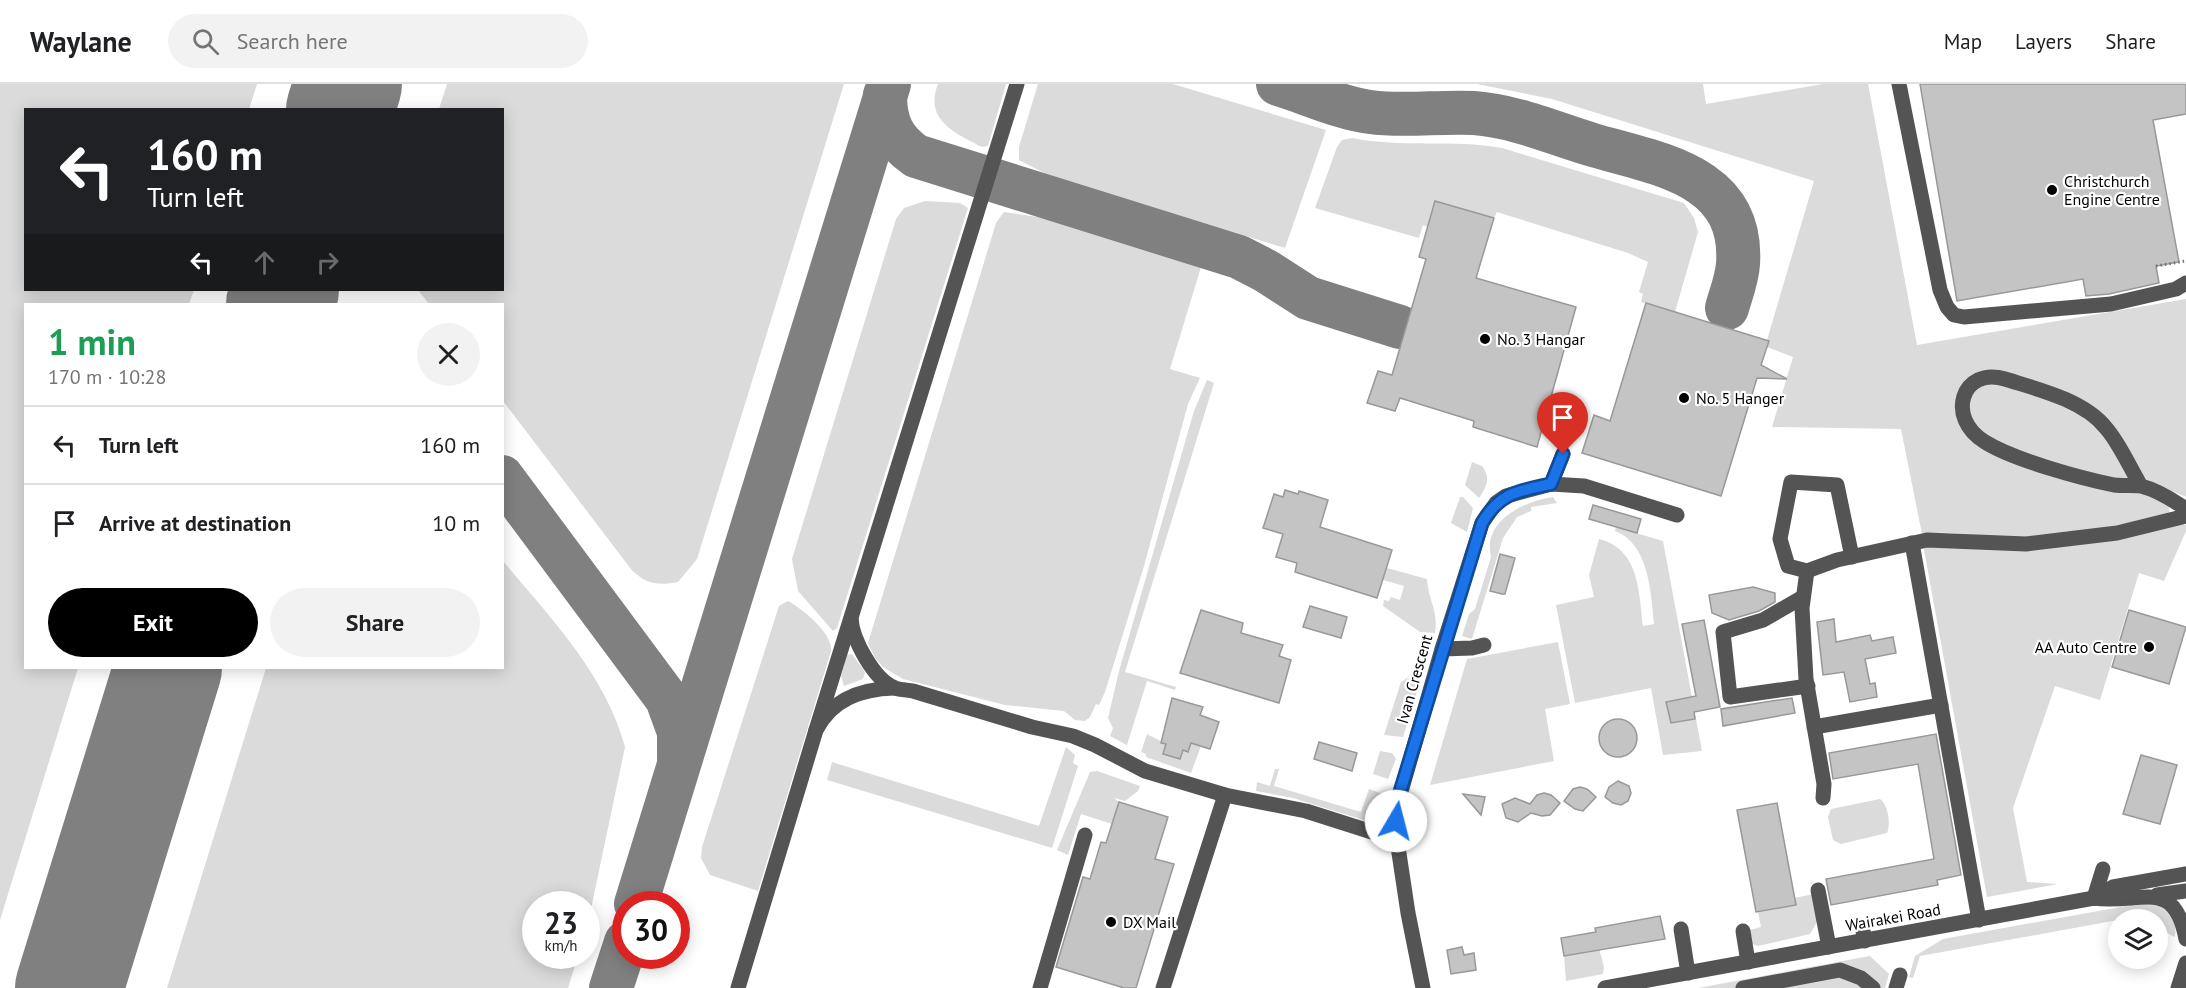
<!DOCTYPE html>
<meta charset="utf-8">
<style>
:root{--surface:#fff;--page:#f2f2f2;--text:#202124;--muted:#757577;--line:#e0e0e0;--accent:#000}
body{margin:0;font-family:"PT Sans",sans-serif;background:var(--page);color:var(--text);height:100vh;display:flex;flex-direction:column;font-size:22px;white-space:nowrap}
*{box-sizing:border-box;margin:0}
p{font-size:20px;color:var(--muted)}
.icon{flex:none;width:33px;height:33px;fill:none;stroke:currentColor;stroke-width:2;stroke-linecap:round;stroke-linejoin:round}
.map{position:relative;flex:1;overflow:hidden}
.panel{position:absolute;left:24px;top:219px;width:480px;height:366px;display:flex;flex-direction:column;background:var(--surface);border-radius:0px;box-shadow:0 3px 15px #0003}
.panel>*{flex:none}
.hud{position:absolute;left:24px;top:24px;width:480px;height:183px;border-radius:0px;box-shadow:0 3px 15px #0003;background:#202124;color:#fff;overflow:hidden}
.fabs{position:absolute;left:2108px;top:825px;display:grid;gap:12px}
.fabs a{display:grid;place-items:center;width:60px;height:60px;border-radius:50%;background:var(--surface);box-shadow:0 3px 15px #0003;font-size:30px}
.speed{position:absolute;left:522px;top:807px;display:flex;gap:12px;font-size:30px;font-weight:700;text-align:center}
.speed>*{display:grid;place-content:center;width:78px;height:78px;border-radius:50%;background:var(--surface);box-shadow:0 3px 15px #0003;line-height:1}
.speed small{font-size:15px;font-weight:400}
.speed .limit{border:9px solid #d22;background:#fff;color:#111}
.pin{position:absolute;display:grid;place-items:center;width:51px;height:51px;color:#fff;margin:-62px -26px;border-radius:50% 50% 50% 0;rotate:-45deg;box-shadow:0 0 6px #0007}
.pin .icon{rotate:45deg}
.me{position:absolute;width:66px;margin:-33px;rotate:8deg;stroke-linejoin:round;filter:drop-shadow(0 0 4px #0008)}
.turn{display:flex;align-items:center;gap:21px;height:126px;padding:0 24px;font-size:27px}
.turn .icon{width:78px;height:78px;stroke-width:2.5}
.turn b{display:block;font-size:42px;line-height:51px}
.lanes{display:flex;align-items:center;height:57px;padding:0 24px;background:#0003;justify-content:center;gap:30px;direction:ltr}
.lanes .off{opacity:.35}
.round{display:grid;place-items:center;flex:none;width:63px;height:63px;border-radius:32px;background:var(--page)}
.headline{display:flex;align-items:center;justify-content:space-between;height:102px;padding:0 24px}
h1{font-size:36px;font-weight:600;line-height:45px;color:#1e9e55}
.button{display:flex;gap:12px;margin-top:auto;padding:12px 24px}
.button a{flex:1;height:69px;border-radius:36px;background:var(--accent);color:#fff;font-size:24px;font-weight:600;line-height:69px;text-align:center}
.button a+a{background:var(--page);color:var(--text)}
ul{padding:0;list-style:none}
li{display:flex;align-items:center;gap:18px;height:78px;padding:0 24px;border-top:2px solid var(--line)}
li div{flex:1}
li b{display:block;font-size:22px}
li em{font-style:normal}
header{display:flex;align-items:center;gap:36px;box-sizing:border-box;height:84px;padding:0 30px;background:var(--surface);border-bottom:2px solid var(--line)}
header strong{font-size:28px}
nav{display:flex;gap:33px;margin-inline-start:auto;font-size:21px}
.search{width:420px;height:54px;background:var(--page);display:flex;align-items:center;gap:15px;box-sizing:border-box;padding:0 21px;border-radius:33px;color:var(--muted);font-size:22px}
.map>svg:first-child{display:block}
.green{fill:#dbdbdb}
.lines{fill:none;stroke-linecap:round;stroke-linejoin:round}
.taxiway{stroke:#808080;stroke-width:44}
.runway{stroke:#808080;stroke-width:108}
.building{fill:#c4c4c4;stroke:#989898;stroke-width:1.5}
.path{stroke:#767676;stroke-width:3;stroke-dasharray:1.5 3;stroke-linecap:butt}
.minor{stroke:#545454;stroke-width:15}
.route-casing{stroke:#114b97;stroke-width:15}
.route{stroke:#1a73e8;stroke-width:10}
.poi-dot{fill:#000;stroke:#fff;stroke-width:2}
.labels{text-anchor:middle;dominant-baseline:central;stroke-width:4.5;stroke-linejoin:round;paint-order:stroke}
.poi-label{font-size:16px;fill:#000;stroke:#fff;text-anchor:start}
.street-label{font-size:16px;fill:#000;stroke:#fff}
</style>
<header>
<strong>Waylane</strong>
<div class="search"><svg class="icon" aria-label="search" viewBox="0 0 24 24"><circle cx="10" cy="10" r="6"/><path d="M15 15l6 6"/></svg>Search here</div>
<nav><a>Map</a><a>Layers</a><a>Share</a></nav>
</header>
<div class="map">
<svg width="2186" height="904" viewBox="0 0 2186 904">
<rect width="100%" height="100%" fill="#fff"/>
<g class="green">
<path d="M0,0H257L249,25L26,26V206H194L189,220H26V584H78L0,836Z"/>
<path d="M447,0H844L697,475L678,498C658,502 645,500 631,485L503,317L502,220H429L418,206H502V26L439,25Z"/>
<path d="M938,0H1006L988,62L982,63C955,49 924,36 938,0Z"/>
<path d="M1038,0H1173L1326,46L1285,164L1052,93L1019,76V63Z"/>
<path d="M1477,0H1703L1706,20L1823,0H1868L1917,261L2186,215V413L2172,407L2168,419L2170,430C2118,441 2067,453 2014,453C1982,454 1953,446 1922,450L1901,345L1772,343L1793,273L1767,263V256L1814,97L1552,15Z"/>
<path d="M1352,54C1402,64 1452,55 1502,64L1684,119L1694,134L1698,148L1675,228L1641,218L1643,210L1639,208L1648,178L1628,169L1497,128L1494,134L1435,117L1428,143L1423,141L1419,154L1315,124L1337,63L1342,56Z"/>
<path d="M925,117L960,119L968,124L837,544L833,547L798,507L792,475L896,135L904,124Z"/>
<path d="M1004,128L1044,134L1201,183L1170,285L1200,294L1188,320L1144,482L1105,608L1099,621L1096,620L1090,633L1085,637L1075,636L1064,627L1005,621L903,595L883,583L875,574L868,559L996,139Z"/>
<path d="M1207,296L1214,299L1125,588L1176,603L1175,606L1147,597L1127,661L1110,652L1113,644L1108,634L1119,587L1194,327Z"/>
<path d="M1472,378L1482,382C1491,394 1487,402 1479,414L1465,401Z"/>
<path d="M1460,413H1463L1473,424L1467,448L1451,439Z"/>
<path d="M1553,413L1557,419L1531,423V427L1517,433L1503,454L1472,555L1462,552L1469,530L1475,525L1491,473C1482,437 1524,417 1553,413Z"/>
<path d="M2176,439L2186,441V447L2164,497L2139,489L2100,616L2055,602L2013,724L2027,798L2058,800L1987,813L1923,460L1991,464Z"/>
<path d="M1616,443L1663,457L1702,667L1663,671L1651,604L1575,619L1556,521L1594,513L1589,491L1599,455C1639,465 1639,507 1643,542L1654,540C1651,510 1649,459 1615,447Z"/>
<path d="M503,477C550,533 606,591 625,663L587,844L586,820H536V872H578L568,904H167L266,584H502Z"/>
<path d="M1387,484L1427,495C1428,514 1439,530 1435,549L1420,548L1383,522L1384,516L1389,517L1391,513L1400,516L1404,502L1383,496Z"/>
<path d="M788,517C802,525 833,549 831,567L758,807L710,791L701,774L702,763L779,522Z"/>
<path d="M1558,558L1570,620L1545,625L1554,677L1430,701L1467,575Z"/>
<path d="M852,570L865,588L863,595L844,602L841,592L847,571Z"/>
<path d="M1407,594L1415,596L1419,601L1403,653L1384,651L1401,598Z"/>
<path d="M1147,650L1166,660L1163,670L1180,675L1183,666L1191,659L1201,662L1191,689L1146,673V670L1141,668Z"/>
<path d="M1066,663L1075,671L1073,679L1078,682L1052,764L827,696L832,678L1039,742Z"/>
<path d="M1380,667L1392,669L1396,675L1388,695L1373,690Z"/>
<path d="M1275,685H1279L1274,702L1361,728L1369,705L1386,711C1385,720 1381,736 1370,738L1293,714L1256,707L1257,698L1270,702Z"/>
<path d="M1097,687L1140,702L1138,707L1125,717L1114,714L1119,718L1112,740L1081,730L1068,771L1057,766L1090,688Z"/>
<path d="M1880,715C1888,721 1891,740 1887,749L1841,760L1833,756L1828,733L1831,725Z"/>
<path d="M1814,810L1817,838L1810,850L1758,862L1752,860L1750,846L1761,843L1758,828L1795,821L1794,814Z"/>
<path d="M2148,818C2165,822 2178,833 2175,853C2162,849 2158,832 2147,832C2137,831 2128,835 2118,836L1920,872L1913,894L1909,893L1915,872L1943,855Z"/>
<path d="M1599,864L1604,883L1603,890L1566,897L1564,872Z"/>
<path d="M1870,872L1889,890L1885,904H1698Z"/>
</g>
<g class="lines">
<g class="taxiway">
<path d="M1278,0C1308,9 1339,24 1370,28C1404,33 1439,27 1474,29C1515,32 1553,49 1593,61C1658,80 1744,91 1738,180C1737,195 1731,210 1727,224"/>
<path d="M885,11C885,39 893,56 916,72L1239,173L1266,187L1308,214L1400,243"/>
<path d="M502,393L667,615L679,648V674"/>
<path d="M636,820L889,0"/>
<path d="M611,904L626,858"/>
</g>
<g class="runway">
<path d="M340,26L348,0"/>
<path d="M280,220L285,206"/>
<path d="M69,904L168,584"/>
</g>
</g>
<g class="building">
<path d="M1920,0H2186V30L2153,36L2179,178L2156,182L2159,199L2109,210L2086,212L2083,195L1957,217Z"/>
<path d="M1435,117L1494,134L1476,194L1576,223L1537,363L1473,343L1474,337L1400,314L1395,327L1367,319L1378,287L1392,291L1426,175L1419,173Z"/>
<path d="M1646,219L1769,257L1761,281L1787,295L1757,294L1721,412L1582,369L1594,331L1610,337Z"/>
<path d="M1285,406L1298,410L1299,407L1328,416L1320,443L1392,466L1377,514L1295,488L1297,479L1276,473L1283,450L1263,444L1274,410L1283,413Z"/>
<path d="M1593,421L1641,435L1637,449L1589,435Z"/>
<path d="M1500,470L1515,474L1505,510H1502L1490,507Z"/>
<path d="M1753,503L1775,509V518L1759,527L1729,536L1712,529L1709,511Z"/>
<path d="M1310,522L1347,533L1341,554L1303,543Z"/>
<path d="M1201,526L1243,539L1241,549L1283,561L1279,572L1291,576L1279,619L1180,589Z"/>
<path d="M2129,526L2186,543L2169,600L2112,583Z"/>
<path d="M1834,535L1836,558L1870,551L1872,557L1893,553L1896,569L1865,575L1870,600L1875,599L1877,613L1850,618L1844,588L1823,591L1817,538Z"/>
<path d="M1704,536L1720,623L1694,628L1695,635L1671,639L1666,618L1696,612L1682,540Z"/>
<path d="M1172,614L1203,623L1200,631L1219,638L1210,665L1191,659L1188,668L1183,666L1180,675L1163,670L1166,660L1161,659Z"/>
<path d="M1792,614L1795,629L1723,642L1721,625Z"/>
<circle cx="1618" cy="654" r="19"/>
<path d="M1936,650L1961,791L1937,796L1938,801L1831,821L1826,795L1934,775L1918,680L1833,695L1829,669Z"/>
<path d="M1319,658L1357,669L1352,687L1314,675Z"/>
<path d="M2141,671L2177,681L2160,740L2123,730Z"/>
<path d="M1618,697L1629,702L1631,709L1628,717L1621,721L1613,719L1605,713L1609,703Z"/>
<path d="M1580,703L1587,705L1596,713L1583,727L1575,725L1564,717L1573,705Z"/>
<path d="M1544,709L1551,711L1560,719L1550,731L1542,732L1531,729L1518,738L1506,734L1502,720L1515,714L1530,720L1537,711Z"/>
<path d="M1463,710L1485,713L1481,731Z"/>
<path d="M1119,718L1168,733L1155,775L1174,780L1136,904H1124L1056,883L1083,793L1090,795L1101,758L1106,759Z"/>
<path d="M1777,719L1796,821L1756,828L1737,726Z"/>
<path d="M1660,832L1665,855L1564,872L1561,854L1596,848L1595,844Z"/>
<path d="M1462,863L1464,871L1474,869L1476,886L1451,890L1447,866Z"/>
</g>
<g class="lines">
<path class="path" d="M2156,182L2186,177"/>
<g class="minor">
<path d="M1899,0L1940,206L1947,223L1954,231L1964,233L2111,220L2176,205L2186,199"/>
<path d="M1551,400L1563,370"/>
<path d="M2141,402C2130,384 2120,360 2106,344C2084,316 2037,305 2005,295C1962,282 1945,334 1985,358C2014,376 2080,394 2114,401C2123,402 2133,401 2141,402C2157,406 2173,416 2186,425"/>
<path d="M1912,459L1979,836"/>
<path d="M1807,487L1788,482L1780,455L1791,398L1837,401L1852,473"/>
<path d="M1803,513L1763,536L1723,548L1730,613L1808,602"/>
<path d="M851,534C852,555 874,596 895,604C900,606 908,606 913,607L1032,643L1073,652L1095,661L1145,687L1225,711L1306,727L1397,756"/>
<path d="M1442,565L1472,564L1484,561"/>
<path d="M1814,643L1941,621"/>
<path d="M816,646L1017,0"/>
<path d="M1823,714L1824,700L1806,595L1802,524L1807,487L1837,476L1927,456L2026,460L2117,449L2186,432"/>
<path d="M1818,806L1829,863"/>
<path d="M2157,811L2186,807"/>
<path d="M2094,814C2139,821 2174,791 2186,855"/>
<path d="M2094,814L2103,785"/>
<path d="M1862,842L1865,857"/>
<path d="M1681,845L1688,889"/>
<path d="M1743,847L1748,878"/>
<path d="M738,904L816,646C832,615 861,605 894,604"/>
<path d="M1040,904L1085,751"/>
<path d="M1163,904L1225,711"/>
<path d="M1423,904L1408,829L1397,756L1396,725L1442,565L1482,439L1496,419L1506,412L1551,400L1584,402L1677,431"/>
<path d="M1605,904L2094,814L2113,803L2186,790"/>
<path d="M1743,904L1840,886L1861,894L1873,904"/>
<path d="M1896,904L1900,891"/>
<path d="M2178,904L2186,879"/>
</g>
</g>
<g class="lines">
<g class="route-casing">
<path id="route" d="M1396,737L1399,711L1482,439C1500,408 1519,407 1551,400L1563,370"/>
</g>
<use href="#route" class="route"/>
</g>
<g class="poi-dot">
<circle cx="2052" cy="106" r="6"/>
<circle cx="1485" cy="255" r="6"/>
<circle cx="1684" cy="314" r="6"/>
<circle cx="2149" cy="563" r="6"/>
<circle cx="1111" cy="838" r="6"/>
</g>
<g class="labels">
<g class="poi-label">
<text x="2064" y="97">Christchurch<tspan x="2064" dy="18">Engine Centre</tspan></text>
<text x="1497" y="255">No. 3 Hangar</text>
<text x="1696" y="314">No. 5 Hanger</text>
<text x="2137" y="563" text-anchor="end">AA Auto Centre</text>
<text x="1123" y="838">DX Mail</text>
</g>
<g class="street-label">
<text transform="translate(1414 595) rotate(-74)">Ivan Crescent</text>
<text transform="translate(1893 833) rotate(-10)">Wairakei Road</text>
</g>
</g>
</svg>
<div class="fabs">
<a><svg class="icon" aria-label="layers" viewBox="0 0 24 24"><path d="M12 4l9 5-9 5-9-5zM3 14l9 5 9-5"/></svg></a>
</div>
<div class="speed"><div>23<small>km/h</small></div><div class="limit">30</div></div>
<div class="pin" style="left:1563px;top:370px;background:#d93025"><svg class="icon" aria-label="arrive" viewBox="0 0 24 24"><path d="M6 21V4h12l-3 4 3 4H6"/></svg></div>
<svg class="me" style="left:1396px;top:737px" viewBox="-20 -20 40 40"><circle r="19" fill="#fff"/><path d="M0-13L10 11 0 6-10 11z" fill="#1a73e8"/></svg>
<div class="hud">
<div class="turn"><svg class="icon" aria-label="left" viewBox="0 0 24 24"><path d="M17 20v-9H6M10 6l-5 5 5 5"/></svg><div><b>160 m</b>Turn left</div></div>
<div class="lanes"><svg class="icon" aria-label="left" viewBox="0 0 24 24"><path d="M17 20v-9H6M10 6l-5 5 5 5"/></svg><svg class="icon off" aria-label="ahead" viewBox="0 0 24 24"><path d="M12 20V5M6 11l6-6 6 6"/></svg><svg class="icon off" aria-label="right" viewBox="0 0 24 24"><path d="M7 20v-9h11M14 6l5 5-5 5"/></svg></div>
</div>
<section class="panel">
<div class="headline"><div><h1>1 min</h1><p>170 m · 10:28</p></div><a class="round"><svg class="icon" aria-label="close" viewBox="0 0 24 24"><path d="M6 6l12 12M18 6L6 18"/></svg></a></div>
<ul>
<li><svg class="icon" aria-label="left" viewBox="0 0 24 24"><path d="M17 20v-9H6M10 6l-5 5 5 5"/></svg><div><b>Turn left</b></div><em>160 m</em></li>
<li><svg class="icon" aria-label="arrive" viewBox="0 0 24 24"><path d="M6 21V4h12l-3 4 3 4H6"/></svg><div><b>Arrive at destination</b></div><em>10 m</em></li>
</ul>
<div class="button"><a>Exit</a><a>Share</a></div>
</section>
</div>
